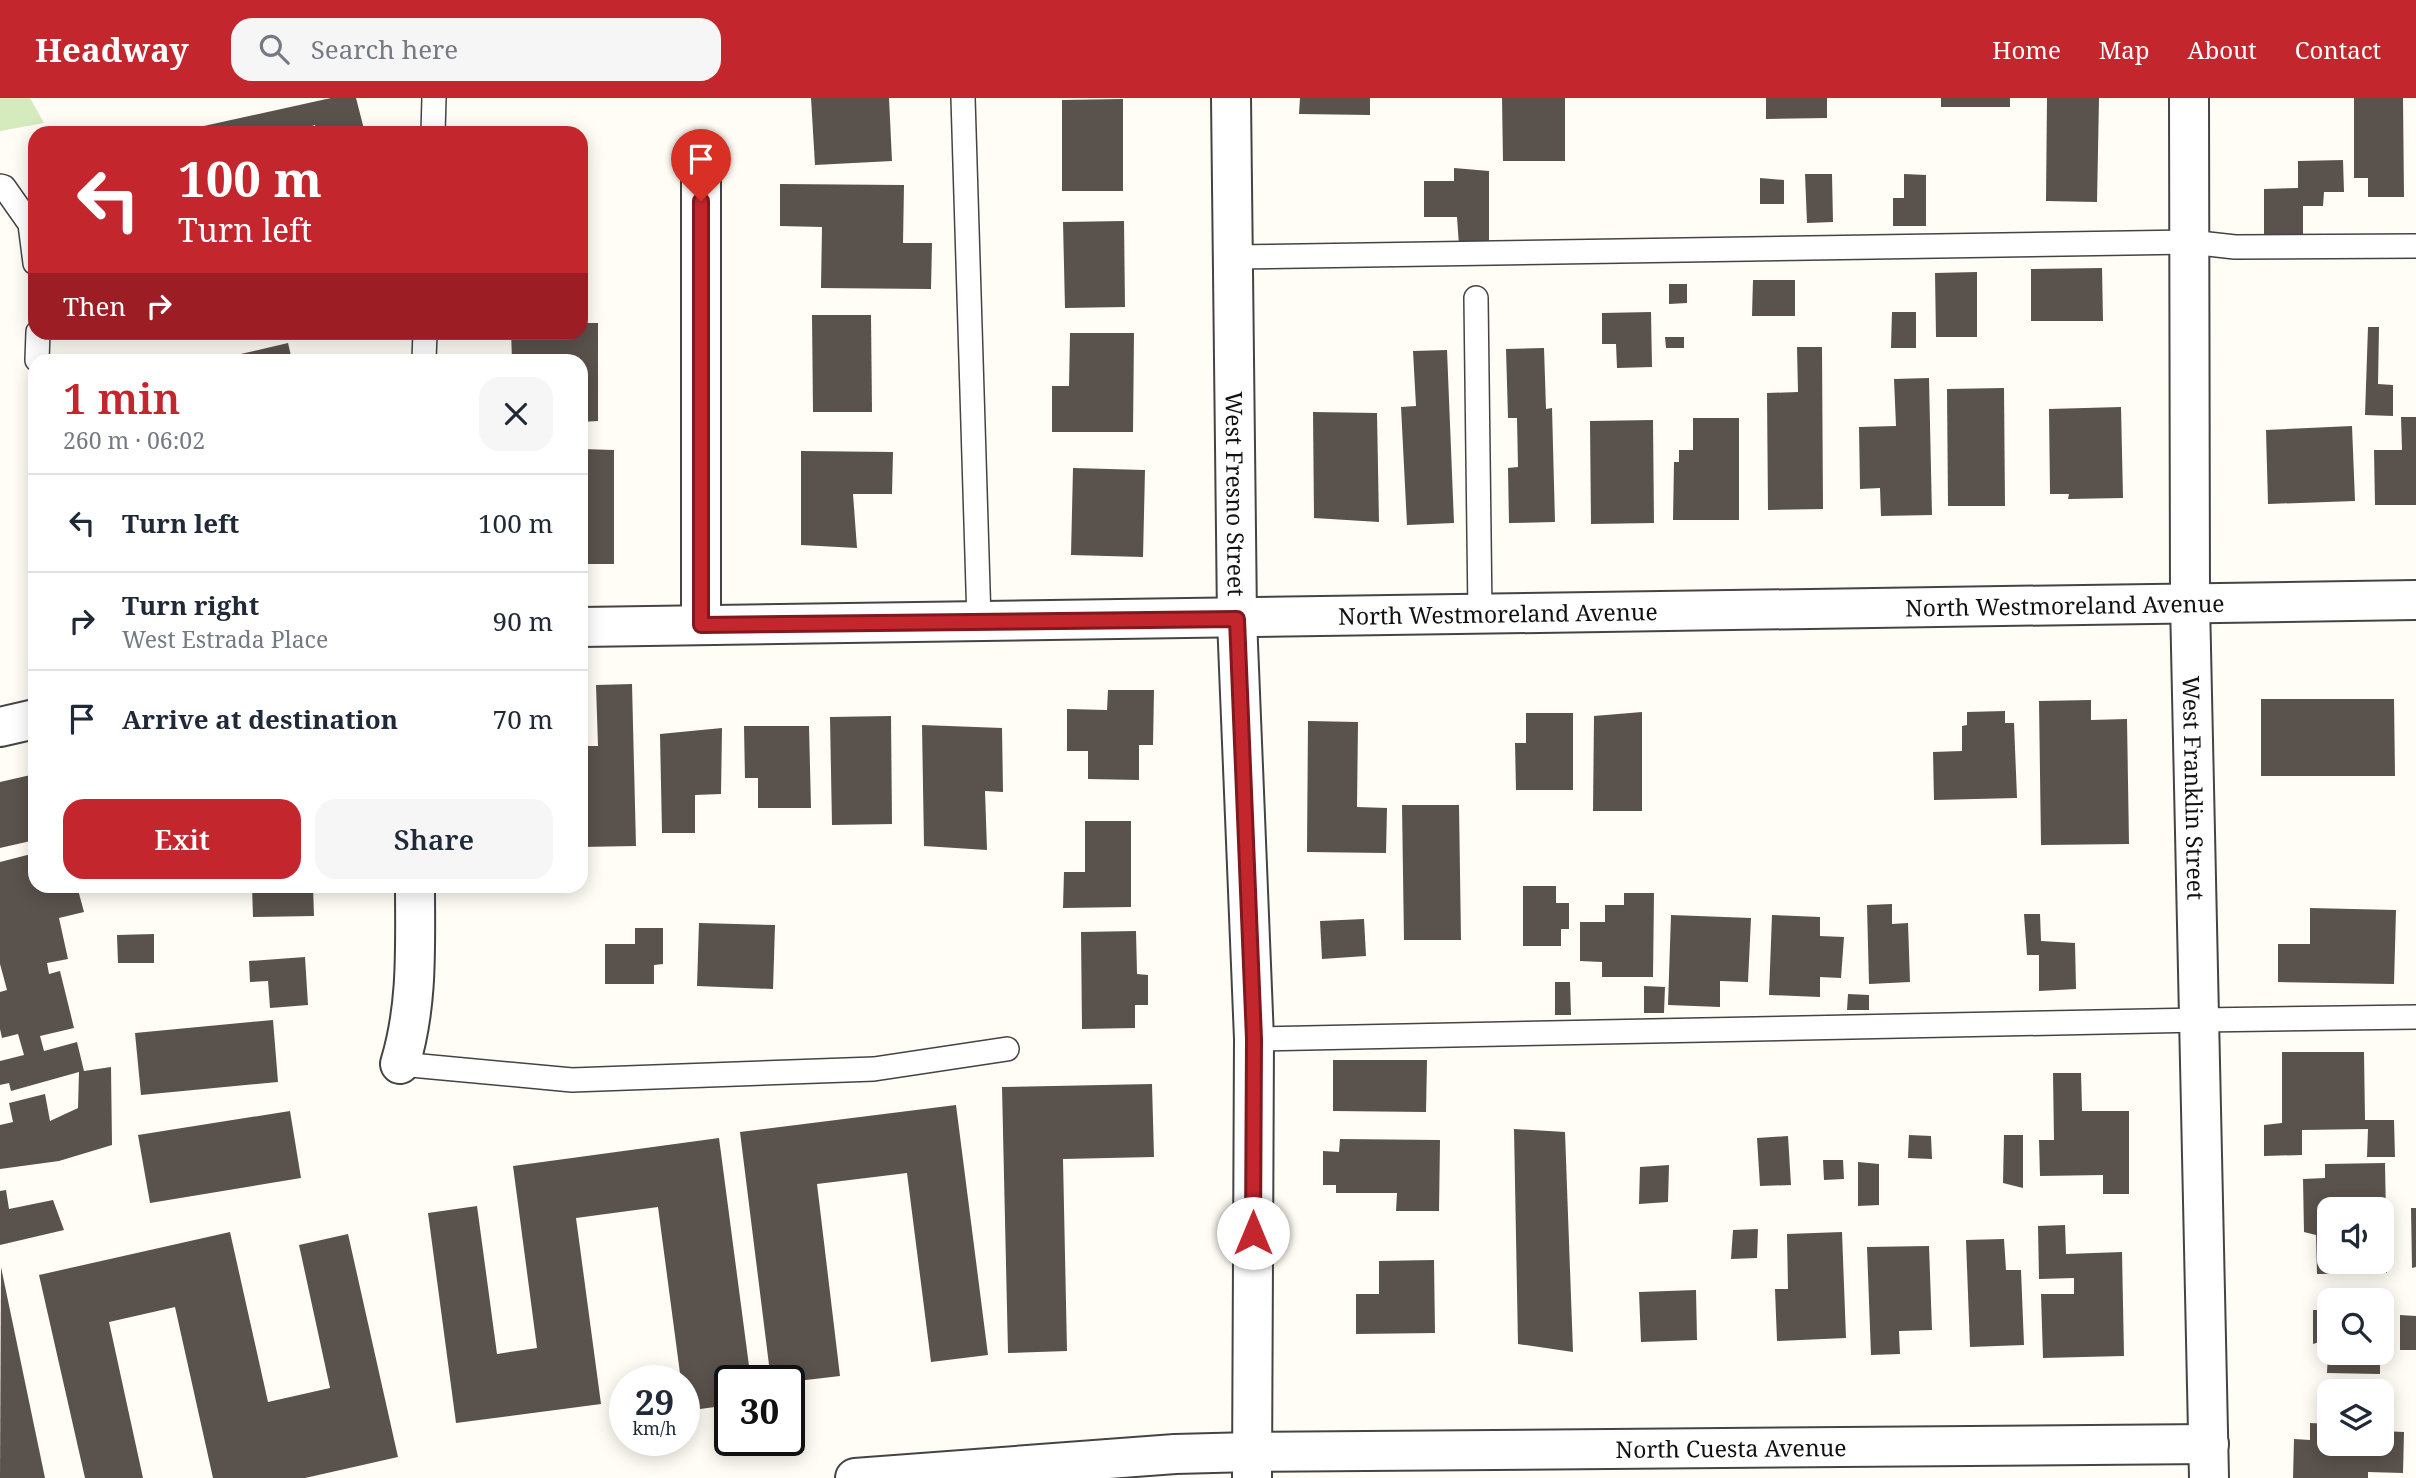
<!DOCTYPE html>
<meta charset="utf-8">
<style>
:root{--surface:#fff;--page:#f6f6f7;--text:#1f2937;--muted:#747a83;--line:#e0e1e3;--accent:#c4262e}
body{margin:0;font-family:"Noto Serif",serif;background:var(--page);color:var(--text);height:100vh;display:flex;flex-direction:column;font-size:26px;white-space:nowrap}
*{box-sizing:border-box;margin:0}
p{font-size:23px;color:var(--muted)}
.icon{flex:none;width:38px;height:38px;fill:none;stroke:currentColor;stroke-width:2;stroke-linecap:round;stroke-linejoin:round}
.map{position:relative;flex:1;overflow:hidden}
.drawer{position:absolute;left:28px;top:256px;width:560px;height:539px;display:flex;flex-direction:column;background:var(--surface);border-radius:21px;box-shadow:0 4px 18px #0003}
.drawer>*{flex:none}
.guide{position:absolute;left:28px;top:28px;width:560px;height:214px;border-radius:21px;box-shadow:0 4px 18px #0003;background:#c4262e;color:#fff;overflow:hidden}
.tools{position:absolute;left:2317px;top:1099px;display:grid;gap:14px}
.tools a{display:grid;place-items:center;width:77px;height:77px;border-radius:14px;background:var(--surface);box-shadow:0 4px 18px #0003;font-size:35px}
.speed{position:absolute;left:609px;top:1267px;display:flex;gap:14px;font-size:35px;font-weight:700;text-align:center}
.speed>*{display:grid;place-content:center;width:91px;height:91px;border-radius:50%;background:var(--surface);box-shadow:0 4px 18px #0003;line-height:1}
.speed small{font-size:18px;font-weight:400}
.speed .limit{border:4px solid #111;border-radius:10px;background:#fff;color:#111}
.pin{position:absolute;display:grid;place-items:center;width:60px;height:60px;color:#fff;margin:-72px -30px;border-radius:50% 50% 50% 0;rotate:-45deg;box-shadow:0 0 7px #0007}
.pin .icon{rotate:45deg}
.me{position:absolute;width:77px;margin:-38px;rotate:0deg;stroke-linejoin:round;filter:drop-shadow(0 0 5px #0008)}
.turn{display:flex;align-items:center;gap:24px;height:147px;padding:0 35px;font-size:32px}
.turn .icon{width:91px;height:91px;stroke-width:2.5}
.turn b{display:block;font-size:49px;line-height:60px}
.then{display:flex;align-items:center;height:66px;padding:0 35px;background:#0003;gap:14px;font-size:26px}
.round{display:grid;place-items:center;flex:none;width:74px;height:74px;border-radius:21px;background:var(--page)}
.headline{display:flex;align-items:center;justify-content:space-between;height:119px;padding:0 35px}
h1{font-size:42px;font-weight:600;line-height:52px;color:var(--accent)}
.cta{display:flex;gap:14px;margin-top:auto;padding:14px 35px}
.cta a{flex:1;height:80px;border-radius:21px;background:var(--accent);color:#fff;font-size:28px;font-weight:600;line-height:80px;text-align:center}
.cta a+a{background:var(--page);color:var(--text)}
ul{padding:0;list-style:none}
li{display:flex;align-items:center;gap:21px;height:98px;padding:0 35px;border-top:2px solid var(--line)}
li div{flex:1}
li b{display:block;font-size:26px}
li em{font-style:normal}
header{display:flex;align-items:center;gap:42px;box-sizing:border-box;height:98px;padding:0 35px;background:var(--accent);color:#fff}
header strong{font-size:33px}
nav{display:flex;gap:38px;margin-inline-start:auto;font-size:24px}
.search{width:490px;height:63px;background:var(--page);display:flex;align-items:center;gap:18px;box-sizing:border-box;padding:0 24px;border-radius:21px;color:var(--muted);font-size:26px}
.map>svg:first-child{display:block}
.green{fill:#d5ebbd}
.building{fill:#5a524d;fill-rule:evenodd}
.lines{fill:none;stroke-linecap:round;stroke-linejoin:round}
.service-casing{stroke:#444;stroke-width:26}
.minor-casing{stroke:#444;stroke-width:42}
.service{stroke:#fff;stroke-width:23}
.minor{stroke:#fff;stroke-width:38}
.route-casing{stroke:#7f191e;stroke-width:18}
.route{stroke:#c4262e;stroke-width:12}
.labels{text-anchor:middle;dominant-baseline:central;stroke-width:7;stroke-linejoin:round;paint-order:stroke}
.street-label{font-size:23px;fill:#111;stroke:#fff}
</style>
<header>
<strong>Headway</strong>
<div class="search"><svg class="icon" aria-label="search" viewBox="0 0 24 24"><circle cx="10" cy="10" r="6"/><path d="M15 15l6 6"/></svg>Search here</div>
<nav><a>Home</a><a>Map</a><a>About</a><a>Contact</a></nav>
</header>
<div class="map">
<svg width="2416" height="1380" viewBox="0 0 2416 1380">
<rect width="100%" height="100%" fill="#fffdf5"/>
<path class="green" d="M0,0H30L44,25L0,33Z"/>
<g class="building">
<path d="M331,0H356L365,35H317L315,27L292,35H172Z"/>
<path d="M811,0H889L892,63L815,67Z"/>
<path d="M1300,0H1370V17L1299,16Z"/>
<path d="M1502,0H1565V63H1503Z"/>
<path d="M1766,0H1827V20L1766,21Z"/>
<rect x="1941" y="0" width="69" height="9"/>
<path d="M2047,0H2099L2097,104L2046,103Z"/>
<path d="M2354,0H2403L2404,99H2368V80H2354Z"/>
<path d="M1123,1V93H1062V2Z"/>
<path d="M2343,62L2344,94H2324L2323,108H2303V138H2264V91L2298,90V63Z"/>
<path d="M1454,70L1489,73V148H1459L1457,119H1424V83H1454Z"/>
<path d="M1805,76H1832L1833,124L1807,125Z"/>
<path d="M1904,76L1926,77V128H1893V100H1904Z"/>
<path d="M1760,80L1784,82V106H1760Z"/>
<path d="M780,86L904,87L903,145H932L931,191L821,190L822,129L780,128Z"/>
<path d="M1124,123L1125,209L1065,210L1063,124Z"/>
<path d="M2102,170L2103,223H2031V171Z"/>
<path d="M1977,174V239H1936L1935,175Z"/>
<path d="M1753,182H1795V218H1752Z"/>
<path d="M1669,186H1687V205L1669,206Z"/>
<path d="M1651,214L1652,269L1617,270L1616,246H1602V215Z"/>
<path d="M1892,214H1916V250H1891Z"/>
<path d="M812,217H871L872,314H813Z"/>
<path d="M581,225H598V323L581,324V262H512L511,234H581Z"/>
<path d="M2368,229H2379L2378,286L2393,287V318L2365,317Z"/>
<path d="M1070,235H1134L1133,334H1052V288H1069Z"/>
<path d="M1665,239H1684V250H1666Z"/>
<path d="M288,245L292,262H219V261Z"/>
<path d="M1797,249H1822L1823,411L1768,412L1767,295L1798,294Z"/>
<path d="M1544,250L1546,311L1552,310L1555,424L1509,425L1508,370L1518,369L1517,320H1508L1506,251Z"/>
<path d="M1447,252L1454,425L1407,427L1401,309L1416,308L1413,253Z"/>
<path d="M1929,280L1932,417L1881,418L1880,390L1860,391L1859,329L1896,328L1894,281Z"/>
<path d="M2004,290L2005,408H1948L1947,291Z"/>
<path d="M2121,309L2123,400L2068,401L2069,396H2050L2049,311Z"/>
<path d="M1313,314L1377,315L1379,424L1314,420Z"/>
<path d="M2401,319H2416V407H2375L2374,352H2402Z"/>
<path d="M1693,320H1739V422H1673L1674,364H1679V352H1693Z"/>
<path d="M1653,322L1654,425L1591,426L1590,323Z"/>
<path d="M2352,328L2355,403L2268,406L2266,332Z"/>
<path d="M581,351L614,352V466H581Z"/>
<path d="M801,353L893,354L892,396H853L857,450L801,447Z"/>
<path d="M1073,370L1145,372L1143,459L1071,457Z"/>
<path d="M632,586L636,748L581,749V648H598L596,587Z"/>
<path d="M1108,592H1154L1153,647H1139V682L1088,681V653H1067V611L1107,612Z"/>
<path d="M2261,601H2394L2395,678H2261Z"/>
<path d="M2091,602V622L2127,621L2129,746L2041,747L2039,603Z"/>
<path d="M2005,613V625H2014L2017,700L1934,702L1933,654L1962,653V628L1967,627V614Z"/>
<path d="M1642,614V713H1593L1594,618Z"/>
<path d="M1526,615H1573V692H1516L1515,645H1526Z"/>
<path d="M891,618L892,726L832,727L830,619Z"/>
<path d="M1308,623L1358,624L1357,709L1387,710L1386,755L1307,754Z"/>
<path d="M922,627L1002,630L1003,694L985,693L987,752L924,748Z"/>
<path d="M744,628H809L811,710H758V680H745Z"/>
<path d="M722,630L721,696L695,697V735H662L660,636Z"/>
<path d="M35,676V742L0,750V684Z"/>
<path d="M1402,707H1459L1461,842H1404Z"/>
<path d="M1085,723H1131V809L1063,810L1064,774H1085Z"/>
<path d="M35,755V788H77L84,814L59,820L68,861L47,865L49,876L60,873L74,930L40,938L44,953L77,944L84,973L111,969L112,1047L59,1063L0,1071V1027L13,1024L9,1005L45,996L50,1023L78,1010L79,974L11,993L9,985L0,987V963L24,957L18,936L2,940L0,931V894L7,892L0,866V764Z"/>
<path d="M252,788H313L314,818L253,819Z"/>
<path d="M1523,788H1556V805H1569V831H1561V848H1523Z"/>
<path d="M1624,795H1654L1653,879H1602V864L1580,863V824H1605V807H1624Z"/>
<path d="M1892,806V826L1908,825L1910,884L1869,886L1867,807Z"/>
<path d="M2310,810L2396,812L2394,886L2278,884V846H2310Z"/>
<path d="M2024,816H2040L2041,843L2075,845L2076,891L2039,893V857H2027Z"/>
<path d="M1671,817L1751,820L1748,884L1720,883V909L1668,907Z"/>
<path d="M1772,817L1820,819V838L1844,839L1841,880L1820,879V899L1769,897Z"/>
<path d="M1364,821L1366,858L1322,861L1320,823Z"/>
<path d="M699,825L775,827L773,891L697,888Z"/>
<path d="M635,830H663V866L654,867V886H605V846H635Z"/>
<path d="M1136,833L1137,876L1148,877V907H1135V930L1082,931L1081,834Z"/>
<path d="M154,836V865H118L117,837Z"/>
<path d="M305,859L308,907L270,910L268,883L250,884L249,863Z"/>
<path d="M1555,884H1570L1571,917H1555Z"/>
<path d="M1644,888L1665,889L1664,915H1644Z"/>
<path d="M1848,896L1869,897V912H1847Z"/>
<path d="M273,922L278,984L141,997L135,935Z"/>
<path d="M2282,954H2364L2365,1022H2394L2395,1059H2367L2368,1031L2302,1032V1057L2264,1058V1027L2282,1025Z"/>
<path d="M1333,962H1427L1426,1014L1333,1013Z"/>
<path d="M2053,975H2081L2082,1013H2129V1096H2103V1077L2040,1078L2039,1042H2054Z"/>
<path d="M1152,986L1154,1059L1063,1061L1067,1253L1008,1255L1002,989Z"/>
<path d="M956,1007L988,1257L931,1264L907,1075L817,1086L840,1278L789,1284L771,1283L740,1034Z"/>
<path d="M290,1013L301,1080L150,1105L138,1037Z"/>
<path d="M1514,1031L1565,1034L1573,1254L1518,1246Z"/>
<path d="M1909,1037L1931,1038L1932,1061L1908,1060Z"/>
<path d="M2004,1037H2023V1090L2003,1085Z"/>
<path d="M1788,1038L1791,1087L1760,1088L1757,1040Z"/>
<path d="M719,1040L751,1283H730V1307L685,1313L684,1283H681L658,1109L576,1120L601,1306L456,1325L428,1115L477,1108L497,1256L537,1250L513,1068Z"/>
<path d="M1340,1041L1440,1042L1439,1113H1396L1397,1095H1336V1087H1323V1053L1339,1054Z"/>
<path d="M1823,1062H1843L1844,1081L1824,1082Z"/>
<path d="M1858,1064L1879,1066V1107L1858,1108Z"/>
<path d="M2385,1065L2387,1175L2317,1176L2316,1137L2304,1134L2303,1081L2325,1080V1066ZM2329,1111H2382V1164H2329Z"/>
<path d="M1669,1067L1668,1104L1639,1106L1640,1069Z"/>
<path d="M6,1092L9,1111L53,1102L64,1132L0,1147V1093Z"/>
<path d="M2411,1110H2416V1169L2412,1170Z"/>
<path d="M2065,1127L2066,1156L2122,1154L2124,1258L2043,1260L2041,1196H2074V1180L2039,1181L2038,1128Z"/>
<path d="M1758,1131L1757,1160L1731,1161L1733,1132Z"/>
<path d="M230,1134L268,1304L330,1290L299,1147L348,1136L398,1359L305,1380H213L175,1209L109,1224L143,1380H85L39,1177Z"/>
<path d="M1842,1134L1846,1240L1777,1243L1775,1191H1788L1787,1136Z"/>
<path d="M2004,1141L2006,1172H2021L2024,1247L1970,1249L1966,1142Z"/>
<path d="M1929,1148L1932,1232L1899,1233L1900,1256L1871,1257L1867,1149Z"/>
<path d="M1434,1162L1435,1235L1356,1236V1196H1379V1163Z"/>
<path d="M1,1169L45,1380H0Z"/>
<path d="M1696,1192L1697,1242L1641,1244L1639,1194Z"/>
<path d="M2313,1212H2329V1241L2313,1246Z"/>
<path d="M2400,1217L2416,1218V1252H2400Z"/>
<path d="M2328,1255H2380V1276L2327,1275Z"/>
<path d="M2310,1325L2329,1326V1346H2382V1333L2404,1334L2403,1375L2368,1374V1380H2293L2294,1341L2310,1342Z"/>
</g>
<g class="lines">
<g class="service-casing">
<g id="service">
<path d="M963,0L979,523"/>
<path d="M433,35L434,0"/>
<path d="M0,88L4,89L30,126L35,165"/>
<path d="M1233,159L2190,144L2235,149L2416,148"/>
<path d="M1476,200L1480,516"/>
<path d="M37,262L38,234"/>
<path d="M424,262L425,234"/>
<path d="M1254,941L2200,922L2416,919"/>
<path d="M400,966L572,982L874,971L1007,951"/>
</g>
</g>
<g class="minor-casing">
<g id="minor">
<path id="s1" d="M1231,0L1237,521L1254,941L1252,1380"/>
<path id="s2" d="M2189,0L2190,504L2209,1380"/>
<path d="M701,76V527"/>
<path id="s3" d="M581,529L2416,502"/>
<path d="M0,629L35,621"/>
<path d="M400,966C418,907 415,848 415,788"/>
<path id="s4" d="M855,1380L1175,1356L1252,1354L2209,1346"/>
</g>
</g>
<use href="#service" class="service"/>
<use href="#minor" class="minor"/>
</g>
<g class="lines">
<g class="route-casing">
<path id="route" d="M701,103V527L1237,521L1254,941L1253,1135"/>
</g>
<use href="#route" class="route"/>
</g>
<g class="labels">
<g class="street-label">
<text stroke="none"><textPath href="#s1" startOffset="396">West Fresno Street</textPath></text>
<text stroke="none"><textPath href="#s3" startOffset="1484">North Westmoreland Avenue</textPath></text>
<text stroke="none"><textPath href="#s3" startOffset="917">North Westmoreland Avenue</textPath></text>
<text stroke="none"><textPath href="#s2" startOffset="690">West Franklin Street</textPath></text>
<text stroke="none"><textPath href="#s4" startOffset="877">North Cuesta Avenue</textPath></text>
</g>
</g>
</svg>
<div class="tools">
<a><svg class="icon" aria-label="sound" viewBox="0 0 24 24"><path d="M4 9h4l5-4v14l-5-4H4zM17 9q2 3 0 6"/></svg></a>
<a><svg class="icon" aria-label="search" viewBox="0 0 24 24"><circle cx="10" cy="10" r="6"/><path d="M15 15l6 6"/></svg></a>
<a><svg class="icon" aria-label="layers" viewBox="0 0 24 24"><path d="M12 4l9 5-9 5-9-5zM3 14l9 5 9-5"/></svg></a>
</div>
<div class="speed"><div>29<small>km/h</small></div><div class="limit">30</div></div>
<div class="pin" style="left:701px;top:103px;background:#d93025"><svg class="icon" aria-label="arrive" viewBox="0 0 24 24"><path d="M6 21V4h12l-3 4 3 4H6"/></svg></div>
<svg class="me" style="left:1253px;top:1135px" viewBox="-20 -20 40 40"><circle r="19" fill="#fff"/><path d="M0-13L10 11 0 6-10 11z" fill="#c4262e"/></svg>
<div class="guide">
<div class="turn"><svg class="icon" aria-label="left" viewBox="0 0 24 24"><path d="M17 20v-9H6M10 6l-5 5 5 5"/></svg><div><b>100 m</b>Turn left</div></div>
<div class="then">Then<svg class="icon" aria-label="right" viewBox="0 0 24 24"><path d="M7 20v-9h11M14 6l5 5-5 5"/></svg></div>
</div>
<section class="drawer">
<div class="headline"><div><h1>1 min</h1><p>260 m · 06:02</p></div><a class="round"><svg class="icon" aria-label="close" viewBox="0 0 24 24"><path d="M6 6l12 12M18 6L6 18"/></svg></a></div>
<ul>
<li><svg class="icon" aria-label="left" viewBox="0 0 24 24"><path d="M17 20v-9H6M10 6l-5 5 5 5"/></svg><div><b>Turn left</b></div><em>100 m</em></li>
<li><svg class="icon" aria-label="right" viewBox="0 0 24 24"><path d="M7 20v-9h11M14 6l5 5-5 5"/></svg><div><b>Turn right</b><p>West Estrada Place</p></div><em>90 m</em></li>
<li><svg class="icon" aria-label="arrive" viewBox="0 0 24 24"><path d="M6 21V4h12l-3 4 3 4H6"/></svg><div><b>Arrive at destination</b></div><em>70 m</em></li>
</ul>
<div class="cta"><a>Exit</a><a>Share</a></div>
</section>
</div>
